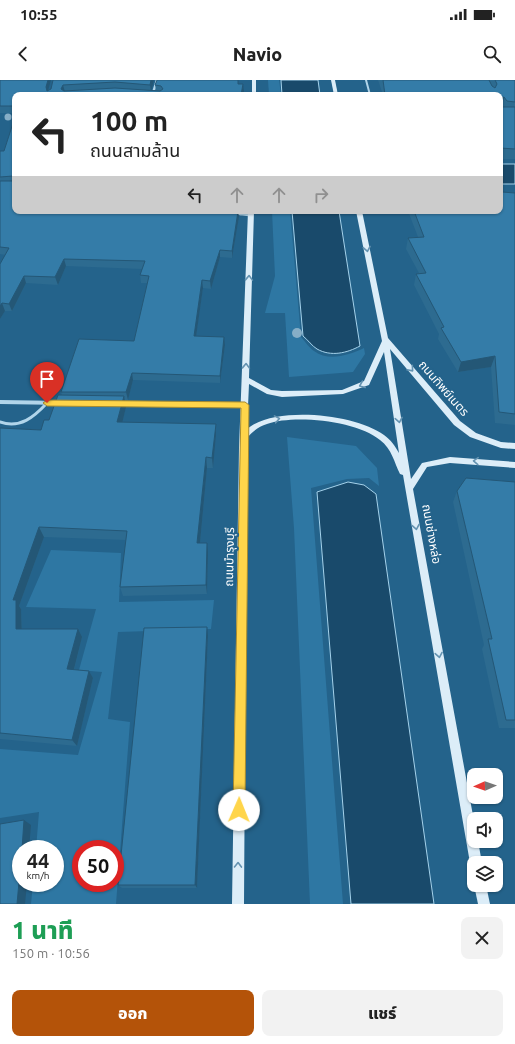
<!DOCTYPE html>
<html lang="th">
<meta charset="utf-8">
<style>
:root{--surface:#fff;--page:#f2f2f2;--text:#222;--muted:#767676;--accent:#b45309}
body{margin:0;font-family:Ubuntu,"Noto Sans Thai",sans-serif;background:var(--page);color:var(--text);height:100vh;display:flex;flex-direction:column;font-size:15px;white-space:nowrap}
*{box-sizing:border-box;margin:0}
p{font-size:13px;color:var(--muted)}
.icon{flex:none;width:22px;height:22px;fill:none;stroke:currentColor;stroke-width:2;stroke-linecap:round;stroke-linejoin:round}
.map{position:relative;height:824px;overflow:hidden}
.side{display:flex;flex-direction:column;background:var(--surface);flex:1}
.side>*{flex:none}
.hud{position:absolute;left:12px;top:12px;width:491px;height:122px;border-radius:8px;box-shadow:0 1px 3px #0004;background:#fff;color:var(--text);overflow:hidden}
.needle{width:26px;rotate:268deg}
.fabs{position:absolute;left:467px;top:688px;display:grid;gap:8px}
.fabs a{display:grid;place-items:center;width:36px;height:36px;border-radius:8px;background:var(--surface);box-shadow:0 1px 3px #0004;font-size:20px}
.speed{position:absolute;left:12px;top:760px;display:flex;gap:8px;font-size:20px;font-weight:700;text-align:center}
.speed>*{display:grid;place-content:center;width:52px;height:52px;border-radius:50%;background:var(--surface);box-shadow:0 1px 3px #0004;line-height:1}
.speed small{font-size:10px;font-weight:400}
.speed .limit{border:6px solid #d22;background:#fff;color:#111}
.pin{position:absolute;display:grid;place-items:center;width:34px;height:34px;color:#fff;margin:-41px -17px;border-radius:50% 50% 50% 0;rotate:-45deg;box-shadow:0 0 4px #0007}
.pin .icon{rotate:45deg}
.me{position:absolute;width:44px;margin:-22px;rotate:1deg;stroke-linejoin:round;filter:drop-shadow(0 0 3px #0008)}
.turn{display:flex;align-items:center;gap:14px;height:84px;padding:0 12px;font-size:18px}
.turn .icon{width:52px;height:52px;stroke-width:2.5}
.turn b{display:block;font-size:28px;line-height:34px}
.lanes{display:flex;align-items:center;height:38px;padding:0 12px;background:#0003;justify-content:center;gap:20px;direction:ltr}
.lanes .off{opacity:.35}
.round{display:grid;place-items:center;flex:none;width:42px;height:42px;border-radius:8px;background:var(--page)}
.summary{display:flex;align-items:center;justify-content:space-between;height:68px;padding:0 12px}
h1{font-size:24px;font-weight:800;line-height:30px;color:#1e9e55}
.action{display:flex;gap:8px;margin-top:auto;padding:8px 12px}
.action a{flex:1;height:46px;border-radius:8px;background:var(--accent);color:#fff;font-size:16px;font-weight:800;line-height:46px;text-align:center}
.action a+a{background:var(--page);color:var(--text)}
.status{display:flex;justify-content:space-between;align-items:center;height:28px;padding:0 20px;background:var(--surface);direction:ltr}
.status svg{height:11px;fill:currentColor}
header{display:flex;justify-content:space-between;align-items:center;height:52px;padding:0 12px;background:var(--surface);font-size:18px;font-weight:800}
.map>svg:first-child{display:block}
.green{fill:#2e77a3;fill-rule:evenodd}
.water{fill:#194a6b;stroke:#a5d2eb}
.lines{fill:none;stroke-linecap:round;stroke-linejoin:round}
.service-far1{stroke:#b1d5ea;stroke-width:2}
.service{stroke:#b1d5ea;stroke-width:3}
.minor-far1{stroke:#b1d5ea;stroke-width:2.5}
.minor{stroke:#b1d5ea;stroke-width:3}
.tertiary{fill:#b1d5ea;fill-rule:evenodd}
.secondary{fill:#dcedf8;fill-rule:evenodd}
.tree{fill:#86aec7}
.wall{fill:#2d6b90}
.shaded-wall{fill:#245776}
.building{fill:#347ca8;stroke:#245776}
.oneway{stroke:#6493b1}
.route{fill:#ffd54a;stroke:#a68a30}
.labels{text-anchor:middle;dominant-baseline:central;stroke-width:4;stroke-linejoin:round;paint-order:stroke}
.street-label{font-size:12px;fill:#fff;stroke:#24638b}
</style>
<div class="status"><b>10:55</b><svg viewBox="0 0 49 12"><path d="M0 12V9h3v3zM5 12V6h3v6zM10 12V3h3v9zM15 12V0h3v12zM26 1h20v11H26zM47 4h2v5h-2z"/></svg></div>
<header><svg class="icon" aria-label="back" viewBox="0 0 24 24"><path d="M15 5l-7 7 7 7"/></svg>Navio<svg class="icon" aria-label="search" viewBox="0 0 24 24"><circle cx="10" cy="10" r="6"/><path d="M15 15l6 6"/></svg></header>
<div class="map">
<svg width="515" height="824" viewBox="0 0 515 824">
<rect width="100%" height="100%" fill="#24638b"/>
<g class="green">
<path d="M268,0H279L281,15H269Z"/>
<path d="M272,131H290L301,257C305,261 309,268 314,271C329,282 349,275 364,268L365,274L353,292L289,297L285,233H265L275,196Z"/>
<path d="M287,357L356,366L377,388L379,406L369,398L347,399L311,408L343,824H310L294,448Z"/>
<path d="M51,470L121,473L119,522L214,520L211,549L118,552L108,639L130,642L116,824H31L33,803H55V769H36L39,732L0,738V669L78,675L102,592L79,590L96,529L26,527ZM81,769H115V803H81Z"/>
</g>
<g class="water">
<path d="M281,0H318L320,15H282Z"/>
<path d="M500,84H515V104H502Z"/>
<path d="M292,131H339L360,266C347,273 331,277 317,269C312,266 308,260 303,256Z"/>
<path d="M348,402L364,405L376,414L434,824H351L317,412Z"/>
</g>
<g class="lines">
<path class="service-far1" d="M366,0L370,15"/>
<path class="service" d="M0,342C20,349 34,337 47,323"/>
<g class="minor-far1">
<path d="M153,13L157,0"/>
<path d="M234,133L241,134"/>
</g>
<path class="minor" d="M234,133L251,135"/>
<g class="tertiary">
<path d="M0,320L64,321L67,323L64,325L0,324Z"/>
<path d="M114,322L245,323L248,325L245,327L116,326H114L113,324Z"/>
</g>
<g class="secondary">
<rect x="252" y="0" width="4" height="15"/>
<path d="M331,0H335L338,15H334Z"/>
<path d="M248,131H254L249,298L271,310L282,311L342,310L364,301L382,261L356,131H362L388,258L460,341L476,353L501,362L515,363V369L501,368L470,357L454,345L390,269L411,399L422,383L450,377L515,382V388L450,383L427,387L413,409L474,741V761H478L482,783H474V788L472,787L470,783L403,395L400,394C394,382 392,369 380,360C358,341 294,334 267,344C259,346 252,352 247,358L244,824H232L239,368ZM384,272L399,373C395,366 391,360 384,355C356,334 275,325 247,349L249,304L267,314L282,317L343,314L369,305Z"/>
<path d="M474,805H486L490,824H478Z"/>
</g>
</g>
<g class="tree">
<circle cx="8" cy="37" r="3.5"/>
<circle cx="297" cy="253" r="5"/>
</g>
<g class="wall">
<path d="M0,0L48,10L51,9L53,0H154L151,10H156L155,5L239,4L244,11L15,15V33H0Z"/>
<path d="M378,0H515V79H500V15H383Z"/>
<path d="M15,37V131L239,137L232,178L220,177L211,209L203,208L196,256L225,265L220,303L133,300L128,320H125L126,327L122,342L216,355L213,388H207L200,463L208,473L207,514L123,516L120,507L126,460L44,457L19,526L21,529L22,549L82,557L74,590L89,591L93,598L77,666L0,659V348L41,350L49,340L62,316L61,312L134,261L147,203H141L140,195L142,189L66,186L58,205L26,203L12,231H5L0,239V184L6,175L0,174V71H4Z"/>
<path d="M502,112L515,113V345L495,343L491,287L458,292L438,259L439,254L414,205L416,194L419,193L406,169L408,158L418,157L408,131H500Z"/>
<path d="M515,402V648H499L482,569L484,565L453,422L457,411Z"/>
<path d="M208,556L197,808H122L118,805Z"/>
</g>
<g class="shaded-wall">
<path d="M48,0H51L47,14L46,7Z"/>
<path d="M151,0H154L151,12L150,5Z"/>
<path d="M243,4L244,11L243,15H241Z"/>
<path d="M63,5L65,12L61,9Z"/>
<path d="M504,17L502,27H500L501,18Z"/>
<path d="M238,131L239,137L232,178V171Z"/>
<path d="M220,170V177L211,209L210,201Z"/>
<path d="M64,179L66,186L58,205L55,197Z"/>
<path d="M24,196L26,203L12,231L9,224Z"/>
<path d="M202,200L203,208L195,264L194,256Z"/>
<path d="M2,223L5,231L0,239V226Z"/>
<path d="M224,257L225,265L220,303V296Z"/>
<path d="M495,276L491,287L458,292L461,282Z"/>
<path d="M132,293L133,300L128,320L126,312Z"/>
<path d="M124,316L126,327L120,352L117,342Z"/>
<path d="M216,344V355L213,388L212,378Z"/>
<path d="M206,377L207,388L199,473L197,463Z"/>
<path d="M39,447L44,457L19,526L21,529L22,558L16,549L13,520Z"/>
<path d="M207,463L208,473L207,514L206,505Z"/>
<path d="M207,547L208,556L197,808L195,805Z"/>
<path d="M78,549L82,557L72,597L67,589Z"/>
<path d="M89,591L93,598L77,666L72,660Z"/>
<path d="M24,740L31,745L29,769H22Z"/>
<path d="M21,780V803H27L25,824H17Z"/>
</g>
<g class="building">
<path d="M0,0H48L46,7L47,11L51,9L53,0H151L150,5L115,2L63,5L61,9L64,11L115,8L160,11L163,9L161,6L155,5L157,0H238V4H243L241,15H15V26H0Z"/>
<path d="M383,0H489L492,6L495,8L497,4L495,0H515V22L507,21L504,17L501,18L500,25L502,27H515V69L500,68V15H385Z"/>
<path d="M15,37V98L13,96L0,97V71H4Z"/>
<path d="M15,99V119L14,121H15V131H238L232,171L220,170L210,201L202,200L194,256L224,257L220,296L132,293L126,312H61L79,259L134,261L149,196L140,195L145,181L64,179L55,197L24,196L9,224L2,223L0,226V184L9,168L0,167V101H13Z"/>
<path d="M500,107L502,112L515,113V334L499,332L495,276L461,282L441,248L444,247L416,194L426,193L408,158L424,157L414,131H500Z"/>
<path d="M58,315L124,316L117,342L216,344L212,378L206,377L197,463H207L206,505L120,507L127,451L39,447L13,520H16V549H78L67,589L89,591L72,660L0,653V348L41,350L44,340H49Z"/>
<path d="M466,398L515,402V640H506L488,559H492L457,411Z"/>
<path d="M207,547L195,805H118L144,548Z"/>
<path d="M24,740L22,769H21V780L17,824H0V744Z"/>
</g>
<defs><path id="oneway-chevron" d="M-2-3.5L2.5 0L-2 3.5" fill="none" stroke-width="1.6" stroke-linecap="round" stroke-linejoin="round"/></defs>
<g class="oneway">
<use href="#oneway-chevron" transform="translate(367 169) rotate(79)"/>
<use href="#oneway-chevron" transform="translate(249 198) rotate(-88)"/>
<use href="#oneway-chevron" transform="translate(246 286) rotate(-88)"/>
<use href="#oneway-chevron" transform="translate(411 289) rotate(49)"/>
<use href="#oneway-chevron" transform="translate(362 305) rotate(157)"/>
<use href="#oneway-chevron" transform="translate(277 339) rotate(-10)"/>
<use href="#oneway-chevron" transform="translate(399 340) rotate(80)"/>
<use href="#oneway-chevron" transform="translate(476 381) rotate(-177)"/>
<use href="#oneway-chevron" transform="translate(416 447) rotate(80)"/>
<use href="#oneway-chevron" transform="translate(439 575) rotate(80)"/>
<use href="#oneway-chevron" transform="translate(238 785) rotate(-89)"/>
</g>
<path class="route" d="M47,320L245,322L249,325L245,730L243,734L239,736L235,734L233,730L241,328L47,326L43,323Z"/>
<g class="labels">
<g class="street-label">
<text transform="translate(444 308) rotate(49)">ถนนทิพย์เนตร</text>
<text transform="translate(432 454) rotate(80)">ถนนช่างหล่อ</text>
<text transform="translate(229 477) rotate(-89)">ถนนบำรุงบุรี</text>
</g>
</g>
</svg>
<div class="fabs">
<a><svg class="needle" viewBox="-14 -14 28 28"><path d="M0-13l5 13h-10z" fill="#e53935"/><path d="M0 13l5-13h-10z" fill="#767676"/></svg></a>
<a><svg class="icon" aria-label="sound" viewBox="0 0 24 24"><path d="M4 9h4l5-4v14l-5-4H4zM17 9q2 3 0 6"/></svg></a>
<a><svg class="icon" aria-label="layers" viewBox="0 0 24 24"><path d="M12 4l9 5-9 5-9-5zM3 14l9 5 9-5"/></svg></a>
</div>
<div class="speed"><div>44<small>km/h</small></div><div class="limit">50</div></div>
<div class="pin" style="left:47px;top:323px;background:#d93025"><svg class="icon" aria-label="arrive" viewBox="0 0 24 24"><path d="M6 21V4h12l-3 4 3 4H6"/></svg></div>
<svg class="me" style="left:239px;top:730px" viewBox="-20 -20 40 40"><circle r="19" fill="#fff"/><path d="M0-13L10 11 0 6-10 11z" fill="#ffd54a"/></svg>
<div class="hud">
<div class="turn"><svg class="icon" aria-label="left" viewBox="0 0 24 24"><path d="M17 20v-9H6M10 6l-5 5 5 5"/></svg><div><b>100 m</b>ถนนสามล้าน</div></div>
<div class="lanes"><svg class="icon" aria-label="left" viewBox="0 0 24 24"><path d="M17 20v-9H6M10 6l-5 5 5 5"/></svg><svg class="icon off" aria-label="ahead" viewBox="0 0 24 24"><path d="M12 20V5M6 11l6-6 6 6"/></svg><svg class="icon off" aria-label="ahead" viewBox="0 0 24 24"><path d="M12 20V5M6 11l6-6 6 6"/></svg><svg class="icon off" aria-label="right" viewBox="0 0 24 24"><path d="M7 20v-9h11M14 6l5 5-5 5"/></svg></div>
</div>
</div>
<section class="side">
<div class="summary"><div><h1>1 นาที</h1><p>150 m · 10:56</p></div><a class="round"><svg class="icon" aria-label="close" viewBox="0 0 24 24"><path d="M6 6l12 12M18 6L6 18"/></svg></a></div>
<div class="action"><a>ออก</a><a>แชร์</a></div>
</section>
